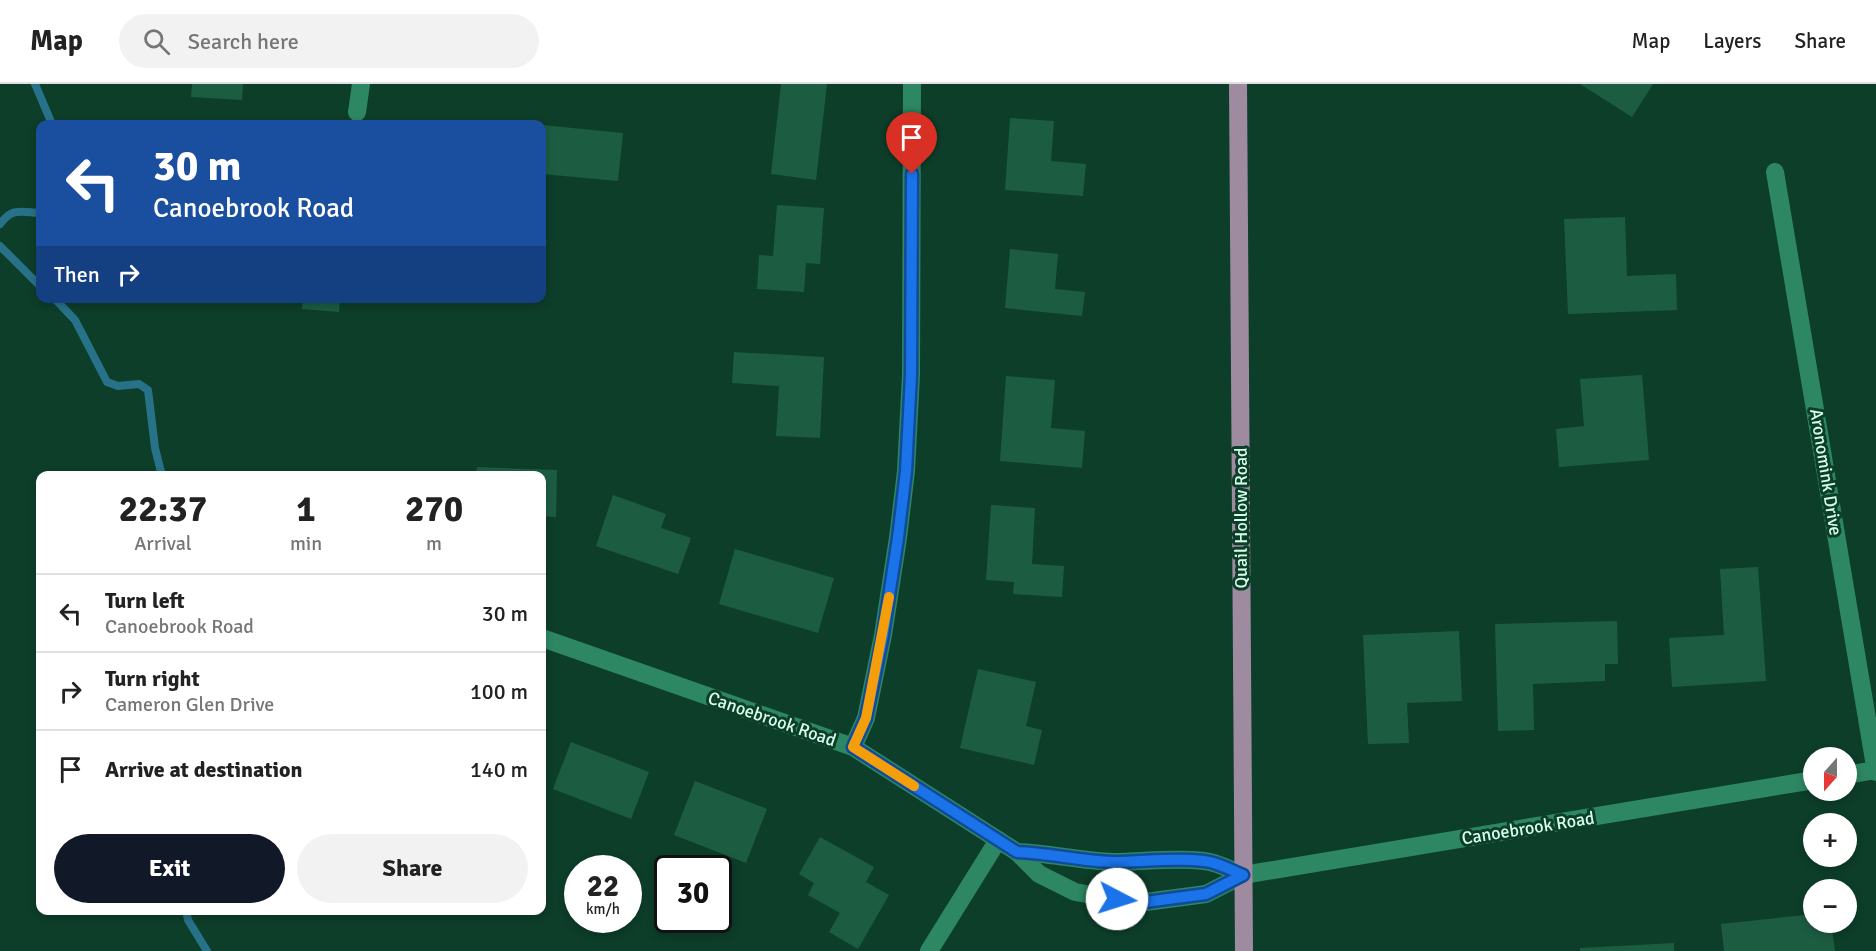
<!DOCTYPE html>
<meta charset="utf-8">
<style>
:root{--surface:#fff;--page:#f2f2f2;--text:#222;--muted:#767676;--line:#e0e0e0;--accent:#111827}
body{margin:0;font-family:Signika,sans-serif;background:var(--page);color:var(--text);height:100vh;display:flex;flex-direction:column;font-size:22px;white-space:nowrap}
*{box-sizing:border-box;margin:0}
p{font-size:20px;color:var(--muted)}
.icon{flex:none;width:33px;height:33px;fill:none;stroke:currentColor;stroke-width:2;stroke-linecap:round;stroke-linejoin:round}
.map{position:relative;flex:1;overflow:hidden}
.drawer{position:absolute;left:36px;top:387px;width:510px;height:444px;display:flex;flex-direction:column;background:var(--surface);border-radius:12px;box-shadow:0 3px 9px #0003}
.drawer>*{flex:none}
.guide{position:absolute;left:36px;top:36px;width:510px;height:183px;border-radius:12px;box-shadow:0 3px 9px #0003;background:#1a4fa0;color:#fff;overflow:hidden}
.needle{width:39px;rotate:201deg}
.tools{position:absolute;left:1803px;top:663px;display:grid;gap:12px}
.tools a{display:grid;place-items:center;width:54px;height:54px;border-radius:50%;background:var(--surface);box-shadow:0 3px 9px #0003;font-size:30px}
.speed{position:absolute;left:564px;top:771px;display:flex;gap:12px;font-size:30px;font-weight:700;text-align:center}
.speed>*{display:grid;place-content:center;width:78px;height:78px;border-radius:50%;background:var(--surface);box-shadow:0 3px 9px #0003;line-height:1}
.speed small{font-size:15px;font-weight:400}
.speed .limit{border:3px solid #111;border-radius:9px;background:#fff;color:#111}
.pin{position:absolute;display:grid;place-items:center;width:51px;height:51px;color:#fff;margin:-62px -26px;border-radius:50% 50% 50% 0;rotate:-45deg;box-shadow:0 0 6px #0007}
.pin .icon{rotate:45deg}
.me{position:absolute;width:66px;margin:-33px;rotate:95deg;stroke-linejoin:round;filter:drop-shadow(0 0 4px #0008)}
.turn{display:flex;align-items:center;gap:21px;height:126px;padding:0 18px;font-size:27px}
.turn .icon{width:78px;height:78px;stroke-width:2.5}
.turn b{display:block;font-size:42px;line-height:51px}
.then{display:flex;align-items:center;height:57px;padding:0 18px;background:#0003;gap:12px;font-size:22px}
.eta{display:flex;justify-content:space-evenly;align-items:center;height:102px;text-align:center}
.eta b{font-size:36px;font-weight:700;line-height:42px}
.primary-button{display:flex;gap:12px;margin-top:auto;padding:12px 18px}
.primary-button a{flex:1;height:69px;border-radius:36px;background:var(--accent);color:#fff;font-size:24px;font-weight:700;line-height:69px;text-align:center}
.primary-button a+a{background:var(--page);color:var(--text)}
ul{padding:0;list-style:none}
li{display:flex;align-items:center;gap:18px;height:78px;padding:0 18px;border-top:2px solid var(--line)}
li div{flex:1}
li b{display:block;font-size:22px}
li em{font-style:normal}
header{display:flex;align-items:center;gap:36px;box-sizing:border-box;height:84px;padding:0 30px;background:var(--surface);border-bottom:2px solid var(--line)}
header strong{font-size:28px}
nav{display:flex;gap:33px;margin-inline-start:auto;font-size:21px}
.search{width:420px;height:54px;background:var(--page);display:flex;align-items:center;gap:15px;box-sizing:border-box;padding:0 21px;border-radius:33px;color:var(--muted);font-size:22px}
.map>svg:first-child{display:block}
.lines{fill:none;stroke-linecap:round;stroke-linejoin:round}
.stream{stroke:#287289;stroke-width:8}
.building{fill:#1c5d42}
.minor{stroke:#2d8762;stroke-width:18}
.major{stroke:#9e8b9f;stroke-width:18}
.route-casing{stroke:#114b97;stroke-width:15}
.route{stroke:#1a73e8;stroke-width:10}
.slow{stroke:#f59e0b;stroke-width:10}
.labels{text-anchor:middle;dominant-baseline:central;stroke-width:6;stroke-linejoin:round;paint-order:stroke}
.street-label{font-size:18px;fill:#d6ffe9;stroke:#0d3e2a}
</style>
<header>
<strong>Map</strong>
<div class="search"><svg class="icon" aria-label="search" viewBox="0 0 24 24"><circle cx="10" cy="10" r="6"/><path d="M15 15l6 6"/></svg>Search here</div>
<nav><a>Map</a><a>Layers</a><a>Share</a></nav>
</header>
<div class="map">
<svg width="1876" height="867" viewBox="0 0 1876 867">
<rect width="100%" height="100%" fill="#0d3e2a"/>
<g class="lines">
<g class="stream">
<path d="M35,0L52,40"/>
<path d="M0,140C13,123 21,128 40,129"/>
<path d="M0,162L40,202"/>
<path d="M54,214L75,236L107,298L118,302L139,300L148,306L155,364L162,392"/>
<path d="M186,826L188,836L207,867"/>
</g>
</g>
<g class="building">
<path d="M192,0H243L242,16L191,13Z"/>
<path d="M781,0H827L816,96L771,90Z"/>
<path d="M1580,0H1653L1632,33Z"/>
<path d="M1010,34L1054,37L1051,77L1086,80L1083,112L1005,106Z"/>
<path d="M542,41L623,49L618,97L542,90Z"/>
<path d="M777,121L824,124L820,180L806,179L804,208L757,205L759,171L773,172Z"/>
<path d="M1625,133L1627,192L1676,190L1677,226L1568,230L1564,135Z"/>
<path d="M1010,165L1058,170L1055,205L1085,208L1082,232L1005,224Z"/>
<path d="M303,214H340L339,228L302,225Z"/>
<path d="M734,268L824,273L820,354L776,352L779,302L732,299Z"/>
<path d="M1642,291L1649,376L1559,383L1556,345L1584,342L1580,295Z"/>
<path d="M1006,292L1055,296L1051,344L1085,347L1082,384L1000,377Z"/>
<path d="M477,383L557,386L556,433L542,432V392H476Z"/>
<path d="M613,411L666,430L661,444L691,454L678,490L596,462Z"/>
<path d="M991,421L1035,424L1032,480L1064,482L1062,513L1013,510L1014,498L986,496Z"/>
<path d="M735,465L834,494L818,549L719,520Z"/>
<path d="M1758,483L1766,597L1672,603L1669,554L1724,551L1720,485Z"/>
<path d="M1617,537L1618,580H1605V597L1533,600L1534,646L1498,647L1495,540Z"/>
<path d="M1459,547L1462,617L1407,619L1409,659L1368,660L1363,551Z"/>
<path d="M978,585L1036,598L1026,642L1042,646L1034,681L960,664Z"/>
<path d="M571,658L649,688L631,735L553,705Z"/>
<path d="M695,697L767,725L746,779L674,751Z"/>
<path d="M820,753L874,783L866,798L889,811L858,865L829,848L840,829L808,811L814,799L799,790Z"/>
<path d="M1814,830V838H1831L1835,867H1724L1721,840Z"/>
<path d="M1674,859V867H1580V864Z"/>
</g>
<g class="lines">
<g class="minor">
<path d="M357,28L361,0"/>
<path d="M1775,88L1876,688"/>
<path d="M542,554L853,663L1017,768L1039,790L1075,808L1138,819L1206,810L1243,791L1814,696"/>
<path d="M853,663L866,634L883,551L898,454L906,387L911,291L912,0"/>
<path d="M1846,691L1876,686"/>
<path d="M1017,768C1049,769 1080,777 1113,778C1143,778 1174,773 1204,777C1217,778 1231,786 1243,791"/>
<path d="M929,867L998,756"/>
</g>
<path class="major" d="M1238,0L1244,867"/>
</g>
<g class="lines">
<g class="route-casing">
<path id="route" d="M912,90L911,291L906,387L898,454L883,551L866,634L853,663L1017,768C1049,769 1080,777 1113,778C1143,778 1174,773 1204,777C1217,778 1231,786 1243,791L1206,810L1138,819L1117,815"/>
</g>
<use href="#route" class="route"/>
<path class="slow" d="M889,513L866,634L853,663L914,702"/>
</g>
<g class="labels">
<g class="street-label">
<text transform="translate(1826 388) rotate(81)">Aronomink Drive</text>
<text transform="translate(1241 434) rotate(-90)">Quail Hollow Road</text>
<text transform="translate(772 635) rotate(19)">Canoebrook Road</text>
<text transform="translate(1528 744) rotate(-9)">Canoebrook Road</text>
</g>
</g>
</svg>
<div class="tools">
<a><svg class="needle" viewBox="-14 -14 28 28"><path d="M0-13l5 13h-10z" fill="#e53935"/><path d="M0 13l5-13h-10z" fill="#767676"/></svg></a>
<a>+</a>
<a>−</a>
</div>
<div class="speed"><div>22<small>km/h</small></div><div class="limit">30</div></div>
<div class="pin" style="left:912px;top:90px;background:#d93025"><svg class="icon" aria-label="arrive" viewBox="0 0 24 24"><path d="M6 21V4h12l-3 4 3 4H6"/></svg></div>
<svg class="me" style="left:1117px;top:815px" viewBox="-20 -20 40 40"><circle r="19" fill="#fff"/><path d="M0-13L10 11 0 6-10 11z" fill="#1a73e8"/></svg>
<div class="guide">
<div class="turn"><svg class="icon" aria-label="left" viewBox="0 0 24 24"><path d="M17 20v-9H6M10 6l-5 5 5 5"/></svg><div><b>30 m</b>Canoebrook Road</div></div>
<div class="then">Then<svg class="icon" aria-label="right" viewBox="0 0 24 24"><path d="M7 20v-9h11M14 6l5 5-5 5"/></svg></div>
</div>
<section class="drawer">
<div class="eta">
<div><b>22:37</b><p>Arrival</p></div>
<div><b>1</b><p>min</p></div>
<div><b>270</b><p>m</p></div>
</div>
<ul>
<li><svg class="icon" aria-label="left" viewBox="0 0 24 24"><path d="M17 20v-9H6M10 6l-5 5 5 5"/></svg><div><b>Turn left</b><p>Canoebrook Road</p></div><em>30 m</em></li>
<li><svg class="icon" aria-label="right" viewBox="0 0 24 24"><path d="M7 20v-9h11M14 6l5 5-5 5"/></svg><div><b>Turn right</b><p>Cameron Glen Drive</p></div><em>100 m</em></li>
<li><svg class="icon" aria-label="arrive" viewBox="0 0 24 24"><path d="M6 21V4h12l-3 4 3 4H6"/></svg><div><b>Arrive at destination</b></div><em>140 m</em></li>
</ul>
<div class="primary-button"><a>Exit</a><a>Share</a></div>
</section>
</div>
